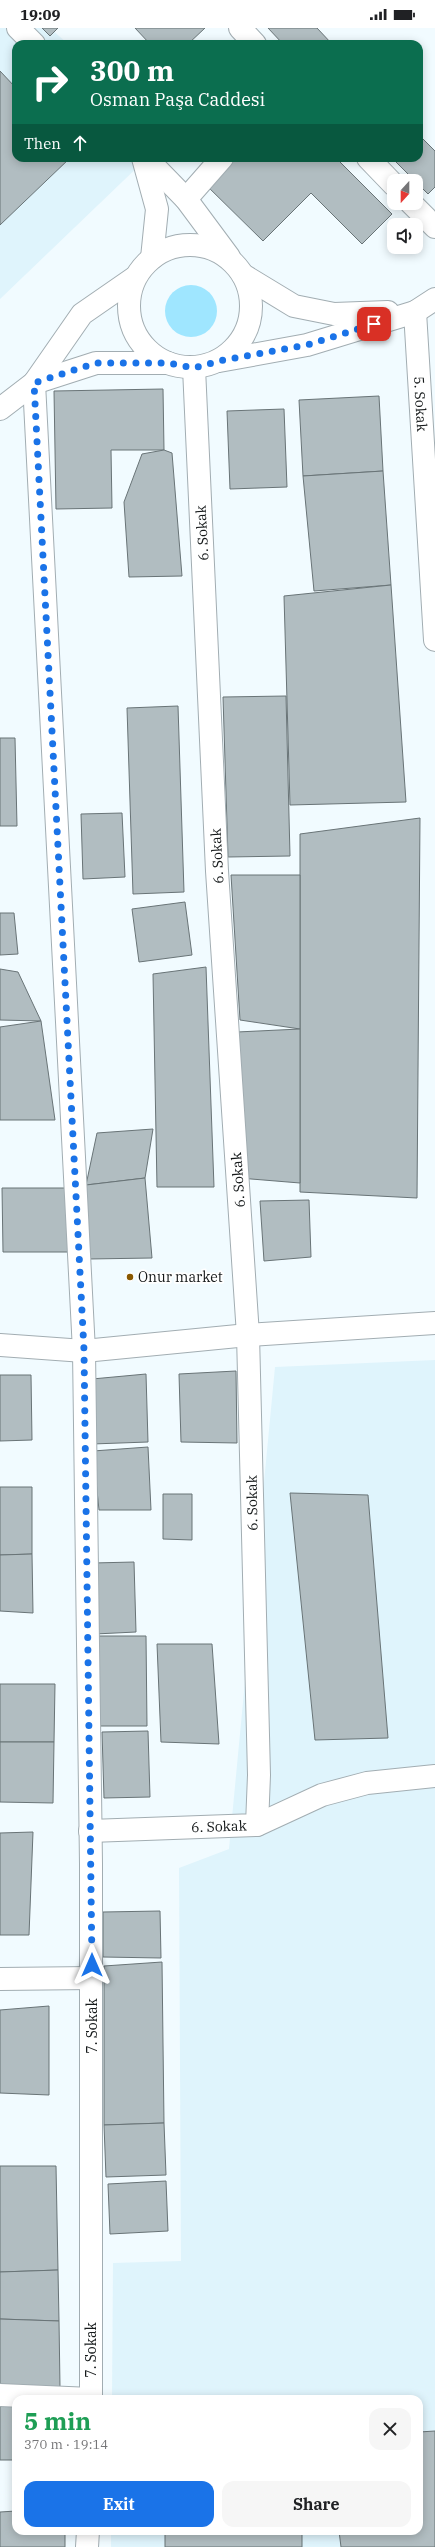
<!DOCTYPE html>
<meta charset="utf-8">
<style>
:root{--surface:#fff;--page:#f6f6f6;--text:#202124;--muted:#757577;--accent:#1a73e8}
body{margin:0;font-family:"IBM Plex Serif",serif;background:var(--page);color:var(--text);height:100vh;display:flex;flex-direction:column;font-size:15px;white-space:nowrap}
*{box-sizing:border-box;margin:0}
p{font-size:13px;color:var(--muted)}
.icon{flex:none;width:22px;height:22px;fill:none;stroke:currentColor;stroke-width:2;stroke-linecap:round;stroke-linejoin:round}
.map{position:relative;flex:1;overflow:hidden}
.details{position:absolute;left:12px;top:2367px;width:411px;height:140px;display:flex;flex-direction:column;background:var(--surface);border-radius:12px;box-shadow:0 2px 10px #0003}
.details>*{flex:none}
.guide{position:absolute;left:12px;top:12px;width:411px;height:122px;border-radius:12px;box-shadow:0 2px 10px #0003;background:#0b6e4f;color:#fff;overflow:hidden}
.needle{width:26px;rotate:201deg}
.fabs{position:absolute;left:387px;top:146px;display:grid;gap:8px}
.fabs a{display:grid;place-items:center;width:36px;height:36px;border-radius:8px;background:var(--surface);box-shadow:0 2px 10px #0003;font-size:20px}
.pin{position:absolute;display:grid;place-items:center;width:34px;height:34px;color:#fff;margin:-17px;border-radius:8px;box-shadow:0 2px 6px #0006}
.me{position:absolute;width:44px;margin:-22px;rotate:0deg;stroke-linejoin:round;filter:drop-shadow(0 0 3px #0008)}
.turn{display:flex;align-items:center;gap:14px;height:84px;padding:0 12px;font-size:18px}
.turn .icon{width:52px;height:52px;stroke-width:2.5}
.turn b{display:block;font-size:28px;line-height:34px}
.then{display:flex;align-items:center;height:38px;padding:0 12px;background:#0003;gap:8px;font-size:15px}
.round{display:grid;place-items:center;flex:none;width:42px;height:42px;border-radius:12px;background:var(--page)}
.headline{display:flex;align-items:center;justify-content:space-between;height:68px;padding:0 12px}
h1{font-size:24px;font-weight:800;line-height:30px;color:#1e9e55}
.action{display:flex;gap:8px;margin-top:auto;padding:8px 12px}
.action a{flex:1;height:46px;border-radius:12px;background:var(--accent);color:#fff;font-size:16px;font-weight:800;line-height:46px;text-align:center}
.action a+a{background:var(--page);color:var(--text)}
.status{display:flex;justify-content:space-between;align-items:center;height:28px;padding:0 20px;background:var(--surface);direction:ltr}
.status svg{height:11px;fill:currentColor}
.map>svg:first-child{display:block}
.built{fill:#dff4fc}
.green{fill:#9fe6ff}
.building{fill:#b1bdc1;stroke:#697477}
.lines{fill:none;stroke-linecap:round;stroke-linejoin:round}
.minor-casing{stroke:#a2adb2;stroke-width:24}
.minor{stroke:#fff;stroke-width:22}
.route{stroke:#1a73e8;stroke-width:7;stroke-dasharray:0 12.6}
.poi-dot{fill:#895800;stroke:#fff;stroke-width:1.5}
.labels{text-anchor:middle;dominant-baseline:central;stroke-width:3.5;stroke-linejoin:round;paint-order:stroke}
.street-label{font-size:14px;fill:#15191a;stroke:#fff}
.poi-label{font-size:14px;fill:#15191a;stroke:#fff;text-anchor:start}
</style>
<div class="status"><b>19:09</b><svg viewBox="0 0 49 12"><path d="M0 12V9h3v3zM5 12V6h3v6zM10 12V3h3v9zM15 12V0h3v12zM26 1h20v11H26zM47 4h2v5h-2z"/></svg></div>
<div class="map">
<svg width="435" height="2519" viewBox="0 0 435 2519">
<rect width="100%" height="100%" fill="#f1fbff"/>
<g class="built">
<path d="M0,0H50L68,16H16V130H147L0,271Z"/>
<path d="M435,1332V2519H111V2503H419V2371H112L113,2235L181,2233L179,1840L229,1821L275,1339Z"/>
</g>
<circle class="green" cx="191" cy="283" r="26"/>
<g class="building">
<path d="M42,0H58L50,8Z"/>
<path d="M135,0H205L188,16H150Z"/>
<path d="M268,0H317L332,16H283Z"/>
<path d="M0,43L16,60V130H70L0,197Z"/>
<path d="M419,107L435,123V159L428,166L392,130H419Z"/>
<path d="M231,130H336L392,186L362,216L311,165L263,213L205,156Z"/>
<path d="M163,361L164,422H111L112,480L56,481L54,363Z"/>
<path d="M379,368L383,443L303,448L299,372Z"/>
<path d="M284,381L287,459L230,461L227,383Z"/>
<path d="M164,422L172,425L182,548L129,549L124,474L142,426Z"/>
<path d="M383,443L391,557L314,563L303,448Z"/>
<path d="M391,557L406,774L290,777L284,568Z"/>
<path d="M286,668L290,828L228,829L223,669Z"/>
<path d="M178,678L184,864L133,866L127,680Z"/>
<path d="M0,710H15L17,798H0Z"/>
<path d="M122,785L125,849L83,851L81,786Z"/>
<path d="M420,790L417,1170L300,1164V806Z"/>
<path d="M231,847H300V1001L240,992Z"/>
<path d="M185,874L192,927L139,934L132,881Z"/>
<path d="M0,885H14L18,926L0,927Z"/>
<path d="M206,939L214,1159H157L153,946Z"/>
<path d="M0,941L18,944L41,993L0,992Z"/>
<path d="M41,993L55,1092H0V999Z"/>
<path d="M300,1001V1155L239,1150L237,1004Z"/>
<path d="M153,1101L145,1150L86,1157L97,1105Z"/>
<path d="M145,1150L152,1230L89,1231L86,1157Z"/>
<path d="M2,1160H68V1224H3Z"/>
<path d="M309,1172L311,1229L264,1233L260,1173Z"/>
<path d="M236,1343L237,1415L181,1414L179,1346Z"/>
<path d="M146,1346L148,1414L92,1416V1351Z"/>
<path d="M0,1347H31L32,1412L0,1413Z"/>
<path d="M148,1419L151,1482H99L93,1423Z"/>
<path d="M0,1459H32V1526L0,1527Z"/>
<path d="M290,1465L368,1467L388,1710L315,1712Z"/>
<path d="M163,1466H192V1512L163,1511Z"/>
<path d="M32,1526L33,1585L0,1583V1527Z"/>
<path d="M134,1534L136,1604L95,1606L93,1535Z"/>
<path d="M97,1608H146L147,1698H98Z"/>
<path d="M157,1616H212L219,1716L161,1714Z"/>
<path d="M0,1656H55L54,1714H0Z"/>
<path d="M148,1703L150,1769L104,1770L102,1704Z"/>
<path d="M0,1714H54L53,1775L0,1774Z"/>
<path d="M33,1804L29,1907H0V1805Z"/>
<path d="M160,1883L161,1930L103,1929V1884Z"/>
<path d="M162,1934L164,2095L104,2097V1938Z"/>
<path d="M49,1978V2067L0,2065V1982Z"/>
<path d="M164,2095L166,2147L106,2149L104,2097Z"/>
<path d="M0,2138H56L58,2242L0,2244Z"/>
<path d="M166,2153L168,2203L110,2206L108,2156Z"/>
<path d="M58,2242L59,2293L0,2291V2244Z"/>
<path d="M0,2291L59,2293L60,2359H0Z"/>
<rect x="0" y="2376" width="16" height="56"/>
<path d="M435,2403V2519H341L339,2503H419V2404Z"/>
<path d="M16,2483V2503H65V2519H0V2484Z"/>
<rect x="165" y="2503" width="137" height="16"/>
</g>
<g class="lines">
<g class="minor-casing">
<g id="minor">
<path d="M18,0L34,16"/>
<path d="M240,0L255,16"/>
<path d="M143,130L157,181L152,230"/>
<path d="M146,130L186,171L229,229"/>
<path d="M368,130L394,157"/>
<path d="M186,171L222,130"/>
<path d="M411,175L435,199"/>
<circle cx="190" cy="278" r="61"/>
<path d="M243,247L294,278L334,286L388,284"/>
<path id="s1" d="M415,284L435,612"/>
<path d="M219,333L307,317L415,284L435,271"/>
<path d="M34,355L84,1323L91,1836V2371"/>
<path d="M34,355L96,335H168"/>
<path d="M0,381L34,355L82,286L134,250"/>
<path d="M0,1317L84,1323L248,1307L435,1295"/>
<path d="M257,1797L322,1767L367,1755L435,1748"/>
<path id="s2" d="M90,1803L257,1797L259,1747L248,1307L217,843L194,340"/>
<path d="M0,1951L92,1950"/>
<path d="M0,2367L91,2371"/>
<path d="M87,2519L88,2503"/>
</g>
</g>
<use href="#minor" class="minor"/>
</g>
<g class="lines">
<path class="route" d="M92,1937L84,1322L34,355L96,335H168L194,340L219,333L307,317L374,296"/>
</g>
<circle class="poi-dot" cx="130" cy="1249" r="4"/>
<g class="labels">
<g class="street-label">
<text stroke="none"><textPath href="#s1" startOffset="92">5. Sokak</textPath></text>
<text transform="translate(202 505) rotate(-93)">6. Sokak</text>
<text transform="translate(217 828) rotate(-93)">6. Sokak</text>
<text transform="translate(238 1152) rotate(-94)">6. Sokak</text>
<text transform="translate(252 1475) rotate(-91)">6. Sokak</text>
<text stroke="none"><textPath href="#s2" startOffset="129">6. Sokak</textPath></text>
<text transform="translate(92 1998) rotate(-90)">7. Sokak</text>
<text transform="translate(91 2322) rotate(-90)">7. Sokak</text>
</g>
<g class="poi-label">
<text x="138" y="1249">Onur market</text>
</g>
</g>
</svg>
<div class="fabs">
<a><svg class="needle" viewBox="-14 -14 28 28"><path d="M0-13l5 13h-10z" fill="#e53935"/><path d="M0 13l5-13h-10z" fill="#757577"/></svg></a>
<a><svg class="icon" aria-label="sound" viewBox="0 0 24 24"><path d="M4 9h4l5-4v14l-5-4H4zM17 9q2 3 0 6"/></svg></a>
</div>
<div class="pin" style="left:374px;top:296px;background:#d93025"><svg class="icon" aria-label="arrive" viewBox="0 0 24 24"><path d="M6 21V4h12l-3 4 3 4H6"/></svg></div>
<svg class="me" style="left:92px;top:1937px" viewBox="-20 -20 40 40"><path d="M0-17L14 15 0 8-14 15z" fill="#1a73e8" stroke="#fff" stroke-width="4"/></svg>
<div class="guide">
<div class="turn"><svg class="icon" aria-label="right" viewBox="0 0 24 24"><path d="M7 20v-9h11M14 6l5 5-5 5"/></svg><div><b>300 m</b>Osman Paşa Caddesi</div></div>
<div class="then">Then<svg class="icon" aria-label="ahead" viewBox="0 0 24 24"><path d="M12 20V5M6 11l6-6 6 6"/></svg></div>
</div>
<section class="details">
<div class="headline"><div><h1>5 min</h1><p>370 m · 19:14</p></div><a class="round"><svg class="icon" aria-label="close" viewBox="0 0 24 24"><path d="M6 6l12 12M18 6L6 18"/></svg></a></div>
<div class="action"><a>Exit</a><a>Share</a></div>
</section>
</div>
